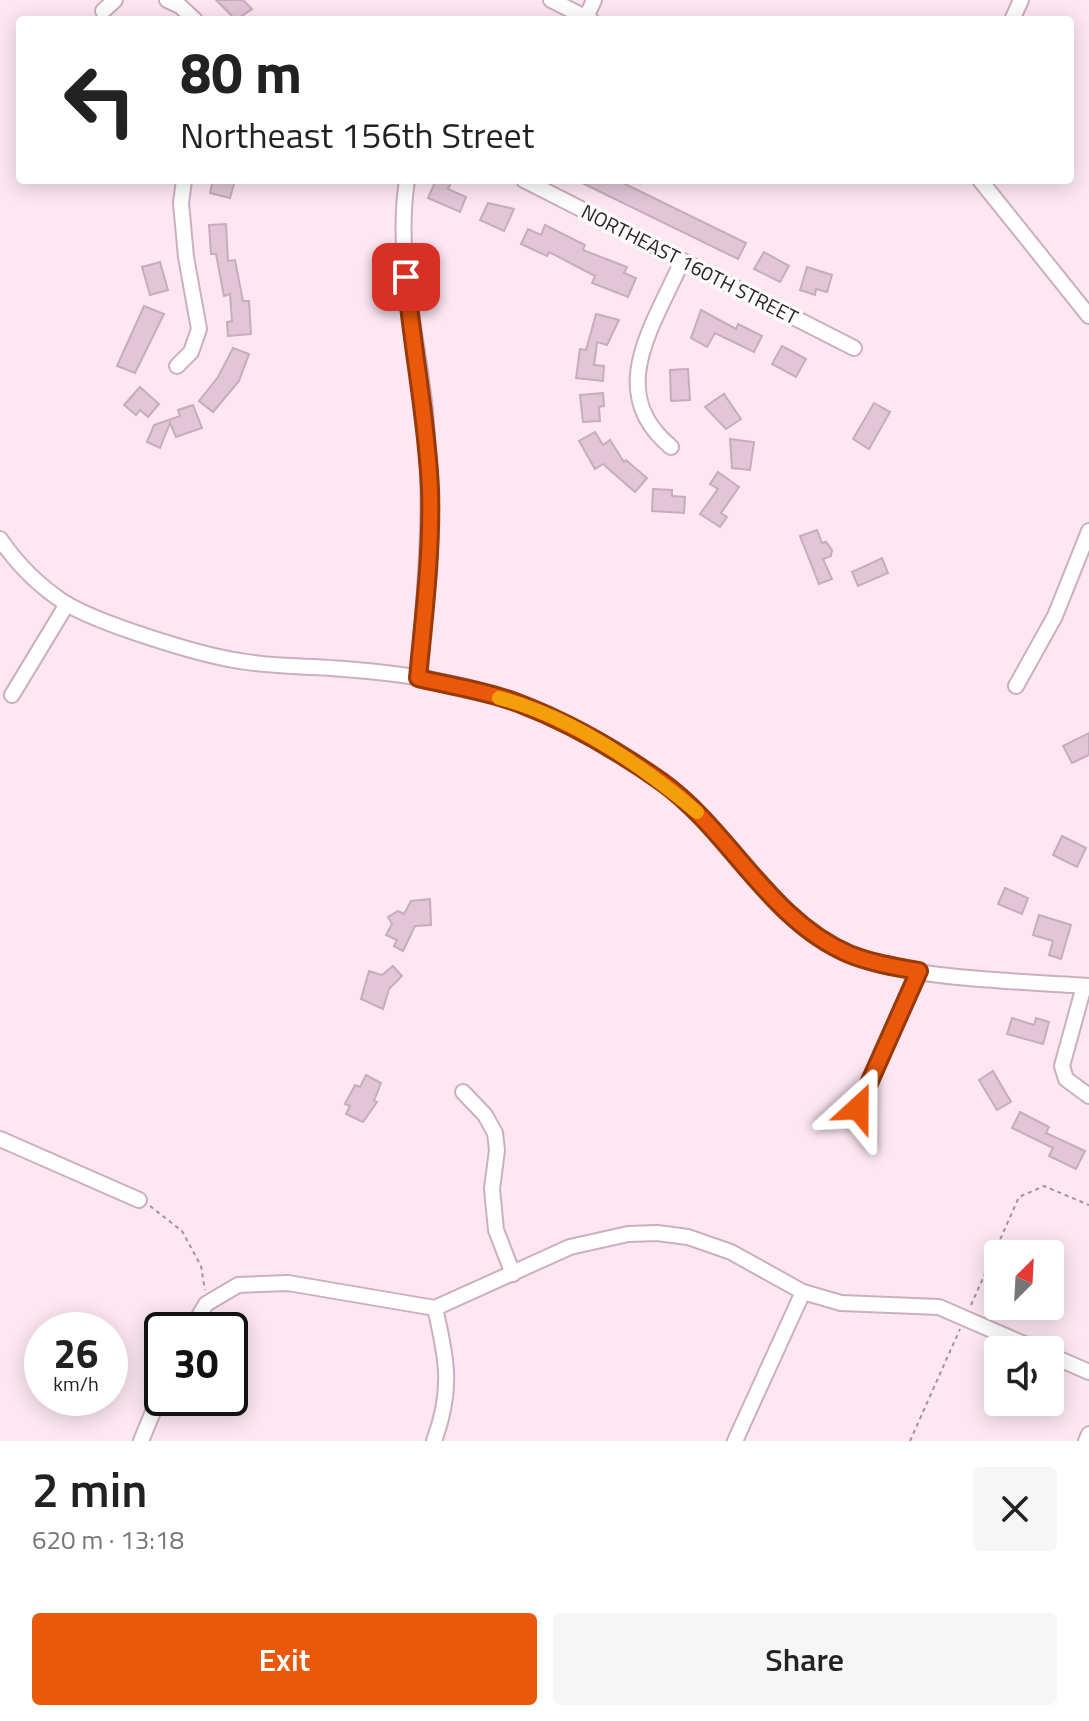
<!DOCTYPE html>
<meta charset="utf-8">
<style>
:root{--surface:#fff;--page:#f6f6f6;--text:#222;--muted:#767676;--accent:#ea580c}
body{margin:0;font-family:"Titillium Web",sans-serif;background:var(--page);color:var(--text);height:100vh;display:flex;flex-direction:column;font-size:30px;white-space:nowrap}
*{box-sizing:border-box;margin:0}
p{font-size:26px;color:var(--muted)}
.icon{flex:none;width:44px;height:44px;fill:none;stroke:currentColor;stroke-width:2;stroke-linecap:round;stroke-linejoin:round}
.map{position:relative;height:1441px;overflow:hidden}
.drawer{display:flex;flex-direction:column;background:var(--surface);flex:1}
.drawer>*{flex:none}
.hud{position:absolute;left:16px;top:16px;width:1058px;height:168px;border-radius:8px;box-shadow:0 4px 20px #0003;background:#fff;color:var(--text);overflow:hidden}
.needle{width:52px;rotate:24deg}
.fabs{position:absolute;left:984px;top:1240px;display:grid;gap:16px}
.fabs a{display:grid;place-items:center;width:80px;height:80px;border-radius:8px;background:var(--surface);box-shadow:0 4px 20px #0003;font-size:40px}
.speed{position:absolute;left:24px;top:1312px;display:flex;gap:16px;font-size:40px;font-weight:700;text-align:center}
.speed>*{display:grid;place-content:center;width:104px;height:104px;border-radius:50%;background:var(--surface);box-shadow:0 4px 20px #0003;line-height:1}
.speed small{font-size:20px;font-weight:400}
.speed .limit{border:4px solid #111;border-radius:12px;background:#fff;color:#111}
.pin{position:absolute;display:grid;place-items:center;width:68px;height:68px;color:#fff;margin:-34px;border-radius:16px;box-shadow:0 4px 12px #0006}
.me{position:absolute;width:88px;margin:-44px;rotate:24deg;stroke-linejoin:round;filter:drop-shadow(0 0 6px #0008)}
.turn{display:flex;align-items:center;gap:28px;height:168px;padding:0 32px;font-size:36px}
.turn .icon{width:104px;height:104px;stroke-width:2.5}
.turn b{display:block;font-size:56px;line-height:68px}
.round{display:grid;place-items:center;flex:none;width:84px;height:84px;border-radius:8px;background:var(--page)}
.overview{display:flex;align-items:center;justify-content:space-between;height:136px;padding:0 32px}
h1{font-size:48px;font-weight:600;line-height:60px}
.cta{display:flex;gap:16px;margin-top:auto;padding:16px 32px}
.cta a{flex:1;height:92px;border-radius:8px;background:var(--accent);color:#fff;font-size:32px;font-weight:600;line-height:92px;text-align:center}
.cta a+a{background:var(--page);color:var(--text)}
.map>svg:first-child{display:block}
.building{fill:#e3c6d6;stroke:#c7acbb;stroke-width:2}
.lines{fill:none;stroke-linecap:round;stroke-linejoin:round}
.minor-casing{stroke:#cbafbe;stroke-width:18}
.path{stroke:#a3919b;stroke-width:2;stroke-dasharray:4 4;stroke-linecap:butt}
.minor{stroke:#fff;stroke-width:14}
.route-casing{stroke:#983908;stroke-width:20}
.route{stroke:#ea580c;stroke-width:14}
.slow{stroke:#f59e0b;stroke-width:14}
.labels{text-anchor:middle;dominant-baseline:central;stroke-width:7;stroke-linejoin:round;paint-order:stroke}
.street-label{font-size:20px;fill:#2c2127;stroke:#fbfbfb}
</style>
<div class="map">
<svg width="1089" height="1441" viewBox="0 0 1089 1441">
<rect width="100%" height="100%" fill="#fee7f3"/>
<g class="building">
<path d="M216,0H243L252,9L236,20Z"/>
<path d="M213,180H235L230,198L210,193Z"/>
<path d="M436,180H452L448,189L466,197L460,212L428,198Z"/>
<path d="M576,180H617L746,243L738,259Z"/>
<path d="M488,203L514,209L504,231L480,220Z"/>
<path d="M226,224L228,261L235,260L243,301H249L251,334L228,336L227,322L232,321L230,294L224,296L216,254H211L209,225Z"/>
<path d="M545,225L585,245L583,250L627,267L624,273L636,278L628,297L592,283L595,276L549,252L547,256L521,244L528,229L541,235Z"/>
<path d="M764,252L789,266L780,282L754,269Z"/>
<path d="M160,262L168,290L150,295L142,267Z"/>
<path d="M807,267L832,275L827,292L816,289L815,295L800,290Z"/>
<path d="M144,306L164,314L135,373L117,366Z"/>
<path d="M701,310L736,329L738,324L762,336L754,352L715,333L707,347L691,338Z"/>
<path d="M596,314L619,320L607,345L597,342L594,365L604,366L603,381L576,378L580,349L586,350Z"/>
<path d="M782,346L806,359L796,377L772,364Z"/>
<path d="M233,348L249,354L239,381L213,412L199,401L218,377Z"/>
<path d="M688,369L690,400L671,401L670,370Z"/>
<path d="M140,387L159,404L148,417L140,410L136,415L124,405Z"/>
<path d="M603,393L604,406L599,407L600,421L583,422L580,395Z"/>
<path d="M724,394L741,419L726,429L705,407Z"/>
<path d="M874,403L890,412L869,449L853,439Z"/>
<path d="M193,405L202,428L176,437L170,423L160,448L147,442L154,425L180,416L178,410Z"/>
<path d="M595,432L603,445L610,440L624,462L626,460L647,478L635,492L603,464L595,469L579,441Z"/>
<path d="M730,439L754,442L750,470L732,468Z"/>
<path d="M718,472L739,487L721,513L727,517L720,527L700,514L718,489L710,484Z"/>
<path d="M653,489L672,490V496L685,497L684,513L652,511Z"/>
<path d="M817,530L822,543L826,542L832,550L831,556L823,559L832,579L819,584L800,536Z"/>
<path d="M882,558L888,573L858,586L852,572Z"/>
<path d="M1089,733V755L1072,763L1063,746Z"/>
<path d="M1062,836L1086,848L1077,867L1053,855Z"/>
<path d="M1005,888L1028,898L1022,914L998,904Z"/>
<path d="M430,899L431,925L415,926L403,951L394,946L397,940L386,935L392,924L388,917L398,911L404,914L411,901Z"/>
<path d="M1039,915L1071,925L1061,959L1049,955L1053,941L1033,935Z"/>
<path d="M393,966L402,976L389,989L383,1009L361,999L369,971L382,975Z"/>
<path d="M1012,1018L1034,1025L1036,1018L1049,1022L1043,1044L1007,1034Z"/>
<path d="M993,1071L1011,1102L997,1110L979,1080Z"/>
<path d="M366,1075L381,1083L374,1101L377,1102L363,1122L346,1114L350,1106L345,1104L355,1085L360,1087Z"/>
<path d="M1020,1112L1049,1127L1046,1133L1085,1151L1076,1169L1049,1156L1053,1148L1012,1128Z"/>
</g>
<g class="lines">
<g class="minor-casing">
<g id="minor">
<path d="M167,0L180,6L195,20"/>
<path d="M551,0L591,20"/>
<path d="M103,11L115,0"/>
<path d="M585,20L594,0"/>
<path d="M1012,20L1021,0"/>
<path d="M407,180C395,258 417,333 425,410C433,502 426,586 418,678"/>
<path d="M524,180L854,348"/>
<path d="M980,180L1089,316"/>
<path d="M177,366L191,352L199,329L186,257L181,203L184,180"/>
<path d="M671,447C604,392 654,325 682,261"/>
<path d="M0,539C17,564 39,586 65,603C100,624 199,655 240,661C274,667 309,666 344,669C401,673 464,683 518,703C581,726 653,767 700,815C747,862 785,924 847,953C905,980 1022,981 1089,986"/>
<path d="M1016,686L1055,616L1089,531"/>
<path d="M12,695L67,604"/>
<path d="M1084,986L1062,1066L1066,1079L1089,1096"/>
<path d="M463,1092L485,1115L495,1133L497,1150L492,1189L496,1230L513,1274"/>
<path d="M858,1108L919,971"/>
<path d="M0,1139L139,1200"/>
<path d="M191,1330L206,1304L238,1285L288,1283L435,1308L570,1247L628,1234L657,1233L688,1237L731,1252L803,1292L841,1303L939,1307L1038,1350"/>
<path d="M1050,1355L1089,1372"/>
<path d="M141,1441L162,1390"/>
<path d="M434,1441C453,1390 447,1359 435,1308"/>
<path d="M735,1441L803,1292"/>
<path d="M1086,1441L1089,1434"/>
</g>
</g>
<g class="path">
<path d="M150,1206L182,1231L201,1266L205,1290"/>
<path d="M971,1305L1019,1197L1044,1186L1089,1205"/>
<path d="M910,1441L960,1329"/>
</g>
<use href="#minor" class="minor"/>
</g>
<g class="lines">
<g class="route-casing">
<path id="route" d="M406,277C412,348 427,417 430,489C432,552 424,615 418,678C451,686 487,691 518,703C568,722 618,751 662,782C730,831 769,920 849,954C871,963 895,967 919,971L858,1108"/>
</g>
<use href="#route" class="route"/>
<path class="slow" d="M499,698C571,716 641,765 697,812"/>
</g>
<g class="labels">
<g class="street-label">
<text transform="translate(690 264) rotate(27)">NORTHEAST 160TH STREET</text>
</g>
</g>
</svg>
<div class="fabs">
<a><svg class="needle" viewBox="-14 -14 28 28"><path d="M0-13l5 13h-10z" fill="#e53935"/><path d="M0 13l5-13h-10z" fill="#767676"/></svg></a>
<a><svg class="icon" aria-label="sound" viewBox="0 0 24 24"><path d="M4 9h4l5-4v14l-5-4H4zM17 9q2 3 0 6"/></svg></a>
</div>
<div class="speed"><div>26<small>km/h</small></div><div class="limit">30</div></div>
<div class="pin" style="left:406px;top:277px;background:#d93025"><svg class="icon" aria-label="arrive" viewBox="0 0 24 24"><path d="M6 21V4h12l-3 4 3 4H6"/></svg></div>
<svg class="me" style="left:858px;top:1108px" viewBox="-20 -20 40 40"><path d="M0-17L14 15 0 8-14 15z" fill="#ea580c" stroke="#fff" stroke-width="4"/></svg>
<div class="hud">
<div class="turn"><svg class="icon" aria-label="left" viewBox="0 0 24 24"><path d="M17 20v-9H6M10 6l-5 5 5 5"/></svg><div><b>80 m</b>Northeast 156th Street</div></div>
</div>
</div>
<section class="drawer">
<div class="overview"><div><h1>2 min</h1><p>620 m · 13:18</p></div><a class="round"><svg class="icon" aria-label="close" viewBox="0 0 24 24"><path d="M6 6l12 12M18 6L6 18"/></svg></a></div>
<div class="cta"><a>Exit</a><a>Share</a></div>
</section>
